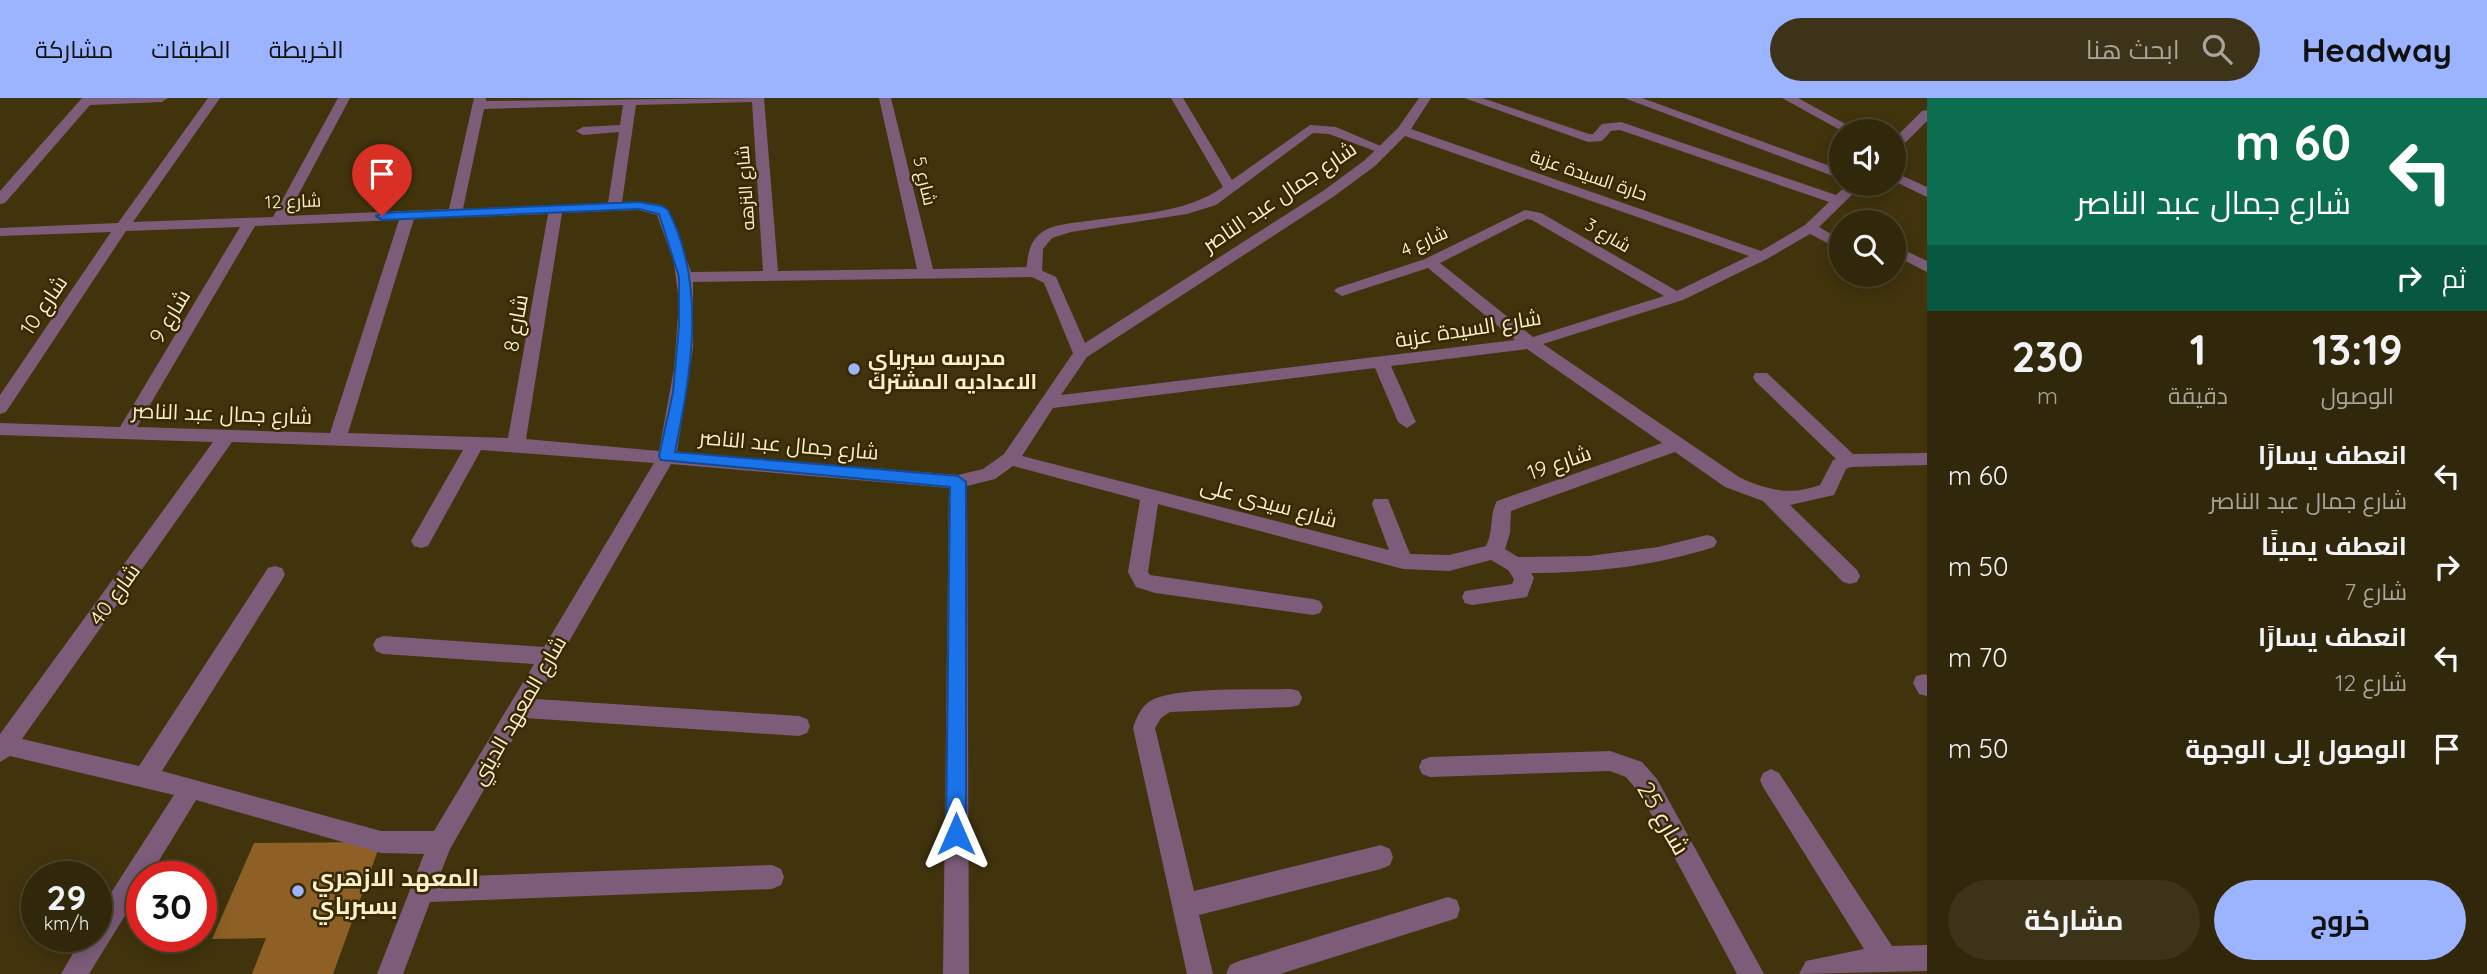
<!DOCTYPE html>
<html lang="ar">
<meta charset="utf-8">
<style>
:root{--surface:#31270a;--page:#3d3318;--text:#f1f3f6;--muted:#a8a59c;--line:#4c442b;--accent:#9bb4fd}
body{margin:0;font-family:Quicksand,Cairo,sans-serif;background:var(--page);color:var(--text);direction:rtl;height:100vh;display:flex;flex-direction:column;font-size:26px;white-space:nowrap}
*{box-sizing:border-box;margin:0}
p{font-size:23px;color:var(--muted)}
.icon{flex:none;width:38px;height:38px;fill:none;stroke:currentColor;stroke-width:2;stroke-linecap:round;stroke-linejoin:round}
.map{position:relative;flex:1;overflow:hidden;direction:ltr}
.sheet{display:flex;flex-direction:column;background:var(--surface);width:560px}
.sheet>*{flex:none}
.banner{background:#0b6e4f;color:#fff;overflow:hidden}
.buttons{position:absolute;left:1829px;top:21px;display:grid;gap:14px}
.buttons a{display:grid;place-items:center;width:77px;height:77px;border-radius:50%;background:var(--surface);box-shadow:0 4px 18px #0003,0 0 0 2px var(--line);font-size:35px}
.speed{position:absolute;left:21px;top:763px;display:flex;gap:14px;font-size:35px;font-weight:700;text-align:center}
.speed>*{display:grid;place-content:center;width:91px;height:91px;border-radius:50%;background:var(--surface);box-shadow:0 4px 18px #0003,0 0 0 2px var(--line);line-height:1}
.speed small{font-size:18px;font-weight:400}
.speed .limit{border:10px solid #d22;background:#fff;color:#111}
.pin{position:absolute;display:grid;place-items:center;width:60px;height:60px;color:#fff;margin:-72px -30px;border-radius:50% 50% 50% 0;rotate:-45deg;box-shadow:0 0 7px #0007}
.pin .icon{rotate:45deg}
.me{position:absolute;width:77px;margin:-38px;rotate:0deg;stroke-linejoin:round;filter:drop-shadow(0 0 5px #0008)}
.turn{display:flex;align-items:center;gap:24px;height:147px;padding:0 21px;font-size:32px}
.turn .icon{width:91px;height:91px;stroke-width:2.5}
.turn b{display:block;font-size:49px;line-height:60px}
.then{display:flex;align-items:center;height:66px;padding:0 21px;background:#0003;gap:14px;font-size:26px}
.eta{display:flex;justify-content:space-evenly;align-items:center;height:119px;text-align:center}
.eta b{font-size:42px;font-weight:700;line-height:49px}
.button{display:flex;gap:14px;margin-top:auto;padding:14px 21px}
.button a{flex:1;height:80px;border-radius:42px;background:var(--accent);color:#111;font-size:28px;font-weight:700;line-height:80px;text-align:center}
.button a+a{background:var(--page);color:var(--text)}
ul{padding:0;list-style:none}
li{display:flex;align-items:center;gap:21px;height:91px;padding:0 21px}
li div{flex:1}
li b{display:block;font-size:26px}
li em{font-style:normal}
header{display:flex;align-items:center;gap:42px;box-sizing:border-box;height:98px;padding:0 35px;background:var(--accent);color:#111}
header strong{font-size:33px}
nav{display:flex;gap:38px;margin-inline-start:auto;font-size:24px}
.search{width:490px;height:63px;background:var(--page);display:flex;align-items:center;gap:18px;box-sizing:border-box;padding:0 24px;border-radius:38px;color:var(--muted);font-size:26px}
main{display:flex;flex:1;min-height:0}
.map>svg:first-child{display:block}
.building{fill:#8e6025}
.lines{fill:none;stroke-linecap:round;stroke-linejoin:round}
.service{fill:#7c5c79;fill-rule:evenodd}
.minor{fill:#7c5c79;fill-rule:evenodd}
.route{fill:#1a73e8;stroke:#114b97;stroke-width:2}
.poi-dot{fill:#9bb4fd;stroke:#372902;stroke-width:2.5}
.labels{text-anchor:middle;dominant-baseline:central;stroke-width:5;stroke-linejoin:round;paint-order:stroke}
.far-street-label{font-size:18px;fill:#fcefcc;stroke:#372902}
.street-label{font-size:21px;fill:#fcefcc;stroke:#372902}
.poi-label{font-size:21px;font-weight:bold;fill:#fcefcc;stroke:#372902;text-anchor:start}
.near-street-label{font-size:24px;fill:#fcefcc;stroke:#372902}
.near-poi-label{font-size:24px;font-weight:bold;fill:#fcefcc;stroke:#372902;text-anchor:start}
</style>
<header>
<strong>Headway</strong>
<div class="search"><svg class="icon" aria-label="search" viewBox="0 0 24 24"><circle cx="10" cy="10" r="6"/><path d="M15 15l6 6"/></svg>ابحث هنا</div>
<nav><a>الخريطة</a><a>الطبقات</a><a>مشاركة</a></nav>
</header>
<main>
<section class="sheet">
<div class="banner">
<div class="turn"><svg class="icon" aria-label="left" viewBox="0 0 24 24"><path d="M17 20v-9H6M10 6l-5 5 5 5"/></svg><div><b>60 m</b>شارع جمال عبد الناصر</div></div>
<div class="then">ثم<svg class="icon" aria-label="right" viewBox="0 0 24 24"><path d="M7 20v-9h11M14 6l5 5-5 5"/></svg></div>
</div>
<div class="eta">
<div><b>13:19</b><p>الوصول</p></div>
<div><b>1</b><p>دقيقة</p></div>
<div><b>230</b><p>m</p></div>
</div>
<ul>
<li><svg class="icon" aria-label="left" viewBox="0 0 24 24"><path d="M17 20v-9H6M10 6l-5 5 5 5"/></svg><div><b>انعطف يسارًا</b><p>شارع جمال عبد الناصر</p></div><em>60 m</em></li>
<li><svg class="icon" aria-label="right" viewBox="0 0 24 24"><path d="M7 20v-9h11M14 6l5 5-5 5"/></svg><div><b>انعطف يمينًا</b><p>شارع 7</p></div><em>50 m</em></li>
<li><svg class="icon" aria-label="left" viewBox="0 0 24 24"><path d="M17 20v-9H6M10 6l-5 5 5 5"/></svg><div><b>انعطف يسارًا</b><p>شارع 12</p></div><em>70 m</em></li>
<li><svg class="icon" aria-label="arrive" viewBox="0 0 24 24"><path d="M6 21V4h12l-3 4 3 4H6"/></svg><div><b>الوصول إلى الوجهة</b></div><em>50 m</em></li>
</ul>
<div class="button"><a>خروج</a><a>مشاركة</a></div>
</section>
<div class="map">
<svg width="1927" height="876" viewBox="0 0 1927 876">
<rect width="100%" height="100%" fill="#41340d"/>
<path class="building" d="M381,744L333,876H252L266,840L212,841L254,745Z"/>
<g class="lines">
<path class="service" d="M1171,0H1183L1232,82L1310,27L1336,29L1390,52L1383,56L1329,36L1313,35L1216,107L1187,116L1071,134L1052,140L1043,151L1042,174L1034,179L1029,177L1026,174C1028,159 1028,145 1041,135C1052,126 1074,125 1088,123C1133,116 1185,116 1223,89Z"/>
<g class="minor">
<path d="M82,0H168L162,4L90,7L5,105L0,106V93Z"/>
<path d="M208,0H220L133,124L273,119L338,0H350L287,118L449,111L474,0H486V3L764,0L778,173L917,171L879,0H891L933,171L1034,169L1056,179L1085,245L1323,93L1365,62L1398,30L1419,0H1431L1411,31L1761,153L1805,127L1829,104L1620,32L1611,33L1602,43L1588,44L1464,0H1482L1589,36H1593L1602,26L1621,24L1836,97L1848,86H1863L1819,129L1841,142V152L1810,136L1767,161L1683,202L1543,246L1739,379C1766,392 1791,398 1820,387L1833,362L1836,361L1755,283L1753,279L1755,275H1767L1853,356L1927,355V367L1851,369L1846,371L1834,397L1790,407L1857,472L1860,478L1857,484L1850,486L1843,484L1763,403L1725,389L1675,354L1511,413L1510,435L1505,451L1518,459L1589,458L1658,449L1707,437L1714,439L1717,444L1714,449C1655,468 1593,475 1531,475L1534,480L1527,499L1472,507L1465,505L1462,499L1465,493L1512,486L1514,481L1508,472L1491,462L1449,473L1403,471L1158,406L1148,474L1150,477L1313,501L1320,503L1323,509L1320,515L1313,517L1155,495L1136,489L1128,474L1140,402L1013,368L995,381L967,388L969,876H943L949,390L671,366L536,601L799,618L807,621L810,628L807,635L799,638L525,620L450,751L439,779L772,767L781,771L784,779L781,787L772,791L430,804L403,876H377L424,756L381,755L196,702L149,779H142V790L89,876H61L83,838H96V818L174,697L10,658L0,664V636L213,344L0,337V325L120,329L240,129L126,133L6,314L0,316V297L111,134L0,138V130L118,125ZM752,4L763,173L691,174L669,112L658,106L622,104L636,7ZM623,7L620,27L583,29L576,33L583,37L619,34L608,105L463,111L484,11ZM1405,38L1749,158L1677,193L1541,115L1525,112L1425,161L1337,190L1334,193L1342,198L1428,170L1515,242L1061,297L1087,259L1333,99L1375,68ZM638,112L657,117L674,165L679,204L674,271L659,353L526,341L562,115ZM548,116L508,340L348,335L414,121ZM1527,121L1532,122L1664,198L1533,239L1440,165ZM399,122L330,335L137,329L255,128ZM1032,179L1044,185L1073,255L1004,356L983,371L958,377L677,354L693,249V184ZM1527,251L1662,345L1497,403C1489,417 1494,433 1486,448L1449,457L1410,456L1388,401H1374L1372,406L1389,452L1022,358L1053,310L1375,270L1398,324L1407,330L1416,324L1391,268ZM232,344L463,352L411,443L414,448L421,450L428,448L481,352L654,365L544,549L383,538L376,541L373,547L376,553L383,556L534,566L434,733H381L162,673L282,482L285,476L282,470L275,468L268,470L139,668L22,641Z"/>
<path d="M1624,0H1642L1841,72V81Z"/>
<path d="M1782,0H1798L1858,33H1842Z"/>
<path d="M1927,12V23L1899,51L1894,52V41L1922,13Z"/>
<path d="M1894,74L1927,89V99L1894,83Z"/>
<path d="M1894,147L1927,163V174L1894,157Z"/>
<path d="M1924,576L1927,577V598L1919,596L1913,585L1916,578Z"/>
<path d="M1291,591L1299,593L1302,600L1299,607L1291,609L1170,614L1161,620L1155,630L1194,793L1381,747L1390,751L1393,759L1390,767L1381,771L1199,817L1213,876H1187L1133,630C1136,620 1141,609 1150,603C1176,588 1258,592 1291,591Z"/>
<path d="M1610,653L1642,664L1657,681L1764,876H1737L1641,697L1626,679L1610,673L1430,679L1422,676L1419,669L1422,662L1430,659Z"/>
<path d="M1771,671L1779,675L1892,848L1927,847V873L1799,876L1806,863L1864,851L1763,689L1760,682L1763,675Z"/>
<path d="M1448,799L1457,802L1460,811L1457,820L1448,823L1280,876H1226L1230,867L1239,863Z"/>
</g>
</g>
<path class="route" d="M639,104L662,108L668,112C707,187 691,275 675,354L958,378L966,384V736L963,743L956,746L949,743L946,736L950,389L661,362L659,358L673,294L679,227V179L659,116L639,111L382,122L376,118L382,115Z"/>
<g class="poi-dot">
<circle cx="854" cy="271" r="7"/>
<circle cx="298" cy="793" r="7"/>
</g>
<g class="labels">
<g class="far-street-label">
<text transform="translate(1589 77) rotate(19)">حارة السيدة عزبة</text>
<text transform="translate(925 83) rotate(77)">شارع 5</text>
<text transform="translate(745 90) rotate(-94)">شارع النزهه</text>
<text transform="translate(293 103) rotate(-2)">شارع 12</text>
<text transform="translate(1608 137) rotate(30)">شارع 3</text>
<text transform="translate(1424 143) rotate(-24)">شارع 4</text>
</g>
<g class="street-label">
<text transform="translate(1279 98) rotate(-34)">شارع جمال عبد الناصر</text>
<text transform="translate(43 207) rotate(-56)">شارع 10</text>
<text transform="translate(169 218) rotate(-59)">شارع 9</text>
<text transform="translate(515 225) rotate(-80)">شارع 8</text>
<text transform="translate(1468 230) rotate(-9)">شارع السيدة عزبة</text>
<text transform="translate(222 315) rotate(2)">شارع جمال عبد الناصر</text>
<text transform="translate(789 346) rotate(5)">شارع جمال عبد الناصر</text>
<text transform="translate(1559 364) rotate(-19)">شارع 19</text>
<text transform="translate(1269 404) rotate(15)">شارع سيدى على</text>
<text transform="translate(114 496) rotate(-54)">شارع 40</text>
<text transform="translate(518 612) rotate(-60)">شارع المعهد الديني</text>
</g>
<g class="poi-label">
<text x="868" y="259">مدرسه سبرباي<tspan x="868" dy="24">الاعداديه المشترك</tspan></text>
</g>
<g class="near-street-label">
<text transform="translate(1664 720) rotate(60)">شارع 25</text>
</g>
<g class="near-poi-label">
<text x="312" y="779">المعهد الازهري<tspan x="312" dy="28">بسبرباي</tspan></text>
</g>
</g>
</svg>
<div class="buttons">
<a><svg class="icon" aria-label="sound" viewBox="0 0 24 24"><path d="M4 9h4l5-4v14l-5-4H4zM17 9q2 3 0 6"/></svg></a>
<a><svg class="icon" aria-label="search" viewBox="0 0 24 24"><circle cx="10" cy="10" r="6"/><path d="M15 15l6 6"/></svg></a>
</div>
<div class="speed"><div>29<small>km/h</small></div><div class="limit">30</div></div>
<div class="pin" style="left:382px;top:118px;background:#d93025"><svg class="icon" aria-label="arrive" viewBox="0 0 24 24"><path d="M6 21V4h12l-3 4 3 4H6"/></svg></div>
<svg class="me" style="left:956px;top:736px" viewBox="-20 -20 40 40"><path d="M0-17L14 15 0 8-14 15z" fill="#1a73e8" stroke="#fff" stroke-width="4"/></svg>
</div>
</main>
